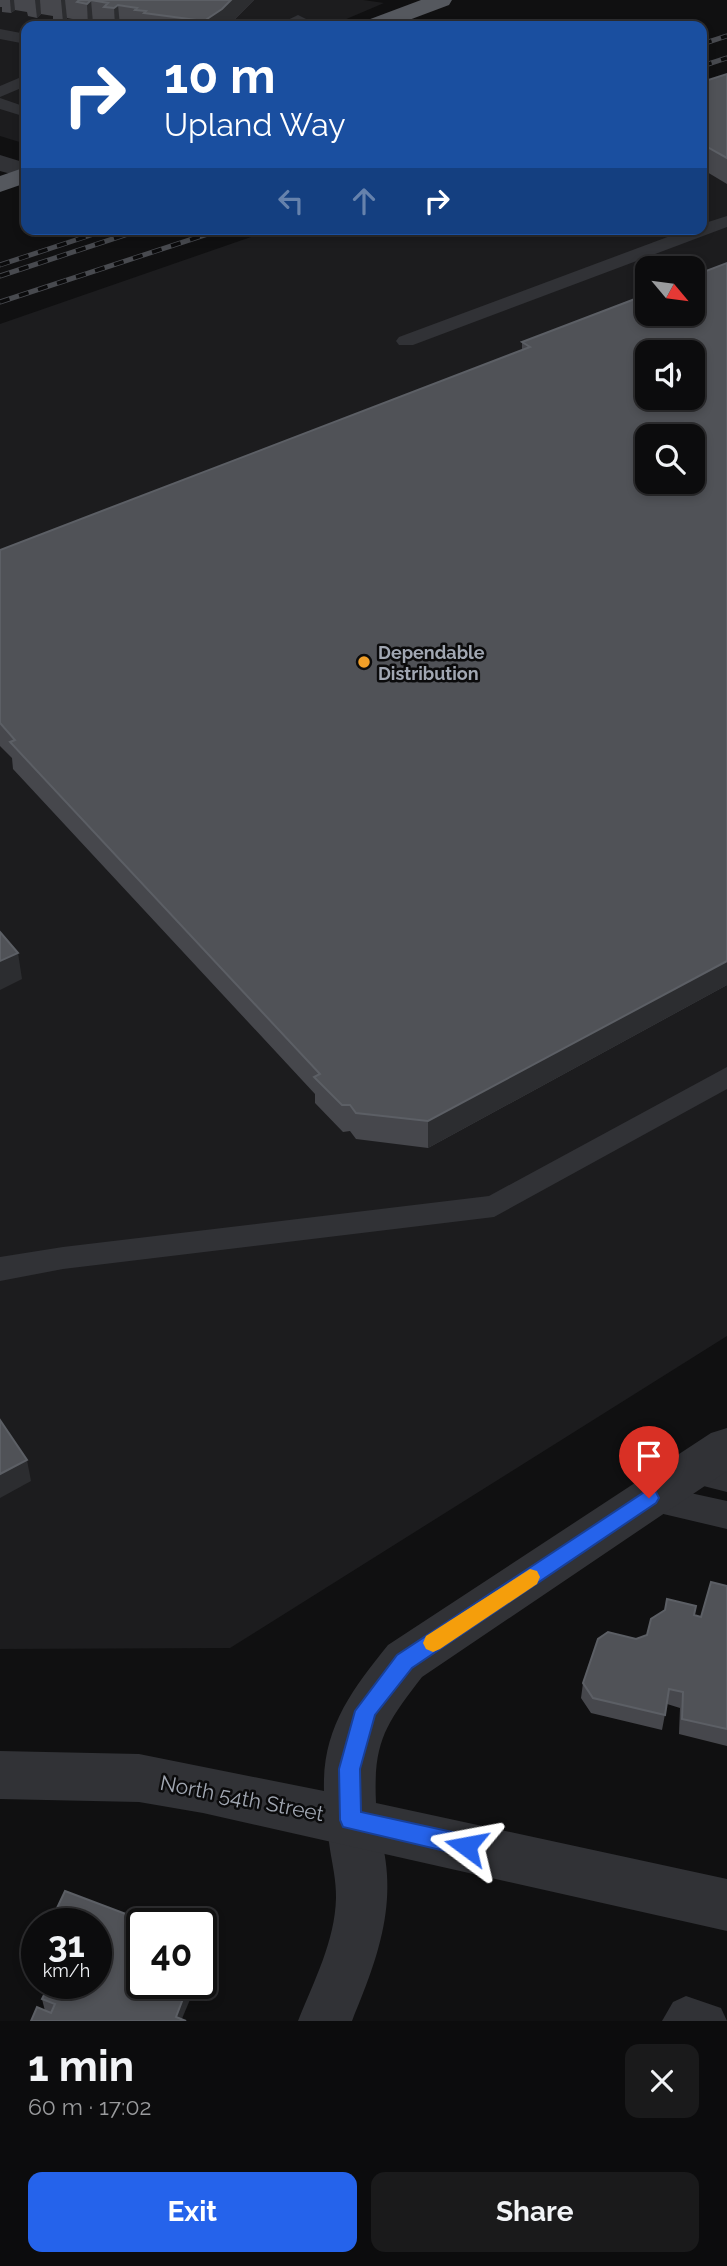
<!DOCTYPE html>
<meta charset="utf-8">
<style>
:root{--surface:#0c0c0d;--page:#1a1a1b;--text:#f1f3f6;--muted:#9a9b9d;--line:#2c2c2e;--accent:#2563eb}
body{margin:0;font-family:Raleway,sans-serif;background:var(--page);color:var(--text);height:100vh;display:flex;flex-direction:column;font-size:26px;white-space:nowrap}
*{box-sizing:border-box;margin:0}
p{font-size:23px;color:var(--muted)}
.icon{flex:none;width:38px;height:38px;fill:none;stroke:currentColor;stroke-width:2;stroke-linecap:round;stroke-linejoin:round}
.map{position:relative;height:2021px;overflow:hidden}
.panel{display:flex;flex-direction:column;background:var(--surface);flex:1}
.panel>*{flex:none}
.hud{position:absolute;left:21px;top:21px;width:686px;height:214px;border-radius:14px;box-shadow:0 4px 10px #0003,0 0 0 2px var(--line);background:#1a4fa0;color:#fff;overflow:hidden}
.needle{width:46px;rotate:119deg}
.tools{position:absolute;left:635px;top:256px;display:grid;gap:14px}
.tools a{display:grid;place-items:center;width:70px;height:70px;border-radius:14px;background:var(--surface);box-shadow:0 4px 10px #0003,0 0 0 2px var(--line);font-size:35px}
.speed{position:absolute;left:21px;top:1908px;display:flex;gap:14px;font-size:35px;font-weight:700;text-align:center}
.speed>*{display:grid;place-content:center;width:91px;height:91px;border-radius:50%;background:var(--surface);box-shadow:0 4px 10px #0003,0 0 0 2px var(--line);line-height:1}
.speed small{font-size:18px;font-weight:400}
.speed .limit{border:4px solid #111;border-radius:10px;background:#fff;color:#111}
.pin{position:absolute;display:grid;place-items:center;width:60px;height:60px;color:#fff;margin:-72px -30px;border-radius:50% 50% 50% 0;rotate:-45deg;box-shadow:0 0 7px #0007}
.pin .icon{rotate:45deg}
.me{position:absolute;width:77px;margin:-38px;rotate:283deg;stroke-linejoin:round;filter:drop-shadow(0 0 5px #0008)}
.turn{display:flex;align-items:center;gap:24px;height:147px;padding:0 28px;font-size:32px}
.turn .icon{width:91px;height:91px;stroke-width:2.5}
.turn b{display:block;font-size:49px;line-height:60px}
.lanes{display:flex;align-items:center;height:66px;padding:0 28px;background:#0003;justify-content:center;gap:35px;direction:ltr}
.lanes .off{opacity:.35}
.round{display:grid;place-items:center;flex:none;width:74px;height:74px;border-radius:14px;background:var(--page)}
.summary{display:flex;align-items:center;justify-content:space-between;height:119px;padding:0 28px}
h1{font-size:42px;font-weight:700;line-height:52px}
.cta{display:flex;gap:14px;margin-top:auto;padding:14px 28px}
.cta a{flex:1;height:80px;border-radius:14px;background:var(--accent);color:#fff;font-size:28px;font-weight:700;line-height:80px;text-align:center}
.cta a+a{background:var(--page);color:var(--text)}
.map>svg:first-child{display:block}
.built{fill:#1c1c1e;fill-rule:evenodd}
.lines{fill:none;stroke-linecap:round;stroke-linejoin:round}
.service{fill:#313236;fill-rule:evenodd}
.minor{fill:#313236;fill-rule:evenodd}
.tertiary{fill:#313236;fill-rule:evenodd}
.trunk{fill:#55585e;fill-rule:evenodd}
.rail-casing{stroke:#484a4f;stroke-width:5}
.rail{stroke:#0b0b0c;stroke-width:3.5;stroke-dasharray:10;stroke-linecap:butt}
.wall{fill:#46474c}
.shaded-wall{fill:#2c2d30}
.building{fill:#505257;stroke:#5c5f65;stroke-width:2;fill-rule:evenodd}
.route{fill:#2563eb;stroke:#184099;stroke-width:2}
.slow{fill:#f59e0b}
.poi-dot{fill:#f19f28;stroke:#0b0b0c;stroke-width:2.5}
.labels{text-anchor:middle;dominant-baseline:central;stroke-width:5;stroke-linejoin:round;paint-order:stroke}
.poi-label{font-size:18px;font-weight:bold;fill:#a1a7b2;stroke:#0b0b0c;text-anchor:start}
.near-street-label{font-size:21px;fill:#a1a7b2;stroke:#0b0b0c}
</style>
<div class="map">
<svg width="727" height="2021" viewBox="0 0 727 2021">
<rect width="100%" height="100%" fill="#101011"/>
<g class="built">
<path d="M0,0H363L384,3L330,26H26V144L0,136Z"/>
<path d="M727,79V1336L230,1648L0,1649V324L274,229H702V87ZM648,268H693V313H648ZM648,352H693V397H648ZM648,436H693V481H648Z"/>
</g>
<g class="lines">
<g class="service">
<path d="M298,15L320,26H275Z"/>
<path d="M0,29L26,34V44L0,39Z"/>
<path d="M26,75V86L0,97V86Z"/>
<path d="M0,98L26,107V117L0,109Z"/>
<path d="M727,216V227L413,345H399L396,341L399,337L689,229H702V224Z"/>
<path d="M727,1067V1089L494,1217L63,1269L0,1281V1257L63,1247L489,1196Z"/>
<path d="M691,1458L727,1466V1492L680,1480L675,1471L680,1462Z"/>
<path d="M649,1484L727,1501V1529L638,1508L633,1498L638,1488Z"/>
<path d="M686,1996L721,2008L727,2021H662L673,2002Z"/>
</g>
<g class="minor">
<path d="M0,155L26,163V178L0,171Z"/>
<path d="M351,1795L369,1803C404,1884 384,1944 352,2021H298C314,1981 335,1941 336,1898C337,1865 320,1832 333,1803Z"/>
</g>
<path class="tertiary" d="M727,1428V1471L422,1677C386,1724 373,1741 376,1803L727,1879V1931L203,1813L139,1802L0,1799V1751L139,1754L324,1791C322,1729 351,1691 388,1645L711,1433Z"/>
<g class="trunk">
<path d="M421,0H452L449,5L393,26H362L365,21Z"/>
<path d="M26,167V183L0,192V176Z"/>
</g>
<g class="rail-casing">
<g id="rail">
<path d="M702,44L727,36"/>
<path d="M702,66L727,58"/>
<path d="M0,265L109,229"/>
<path d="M0,276L143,229"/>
<path d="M0,302L223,229"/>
</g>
</g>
<use href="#rail" class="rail"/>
</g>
<g class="wall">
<path d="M0,0H254L228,26H105V25L93,23L88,26L79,25L78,20L67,18L63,22L53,20V16L41,14L37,18L28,16L27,12L15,10L11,13L2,12V7H0Z"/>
<path d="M727,74V184L702,169V82Z"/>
<path d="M727,263V985L428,1148L356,1139L350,1131L343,1132L315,1103V1094L13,769L12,758L0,746V550L522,350V342Z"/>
<path d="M727,1586V1746L679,1734L680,1708L667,1704L662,1730L591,1713L581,1698L583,1683L636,1639L694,1615L701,1617Z"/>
<path d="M142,1983L31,2021L45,2011L42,1999Z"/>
</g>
<g class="shaded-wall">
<path d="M10,0H14L15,10L11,13Z"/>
<path d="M35,0H40L41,14L37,18Z"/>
<path d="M61,0H65L67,18L63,22Z"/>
<path d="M91,0L93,23L88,26L87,4Z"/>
<path d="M231,0H254L228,26H204V21Z"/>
<path d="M118,5L120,26H115L114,8Z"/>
<path d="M18,953L22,979L0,990V961Z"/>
<path d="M727,961V985L428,1148V1121Z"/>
<path d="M27,1460L31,1481L0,1498V1474Z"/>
<path d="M205,1944L207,1958L201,1972V1954Z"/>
<path d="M189,1983H197L181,2021L176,2017Z"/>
</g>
<g class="building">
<path d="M79,0H231L222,9L204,21L144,13L146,11L135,10L137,8L118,5L114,8L104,7L108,3L91,0L87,4L77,2Z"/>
<path d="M727,74V158L702,144V82Z"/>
<path d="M727,263V961L428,1121L356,1113L350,1105H342L314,1077L320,1074L10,742L15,740L0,723V550L530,347L522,342L648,294V313H693V276ZM648,352H693V397H648ZM648,436H693V481H648Z"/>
<path d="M0,932L18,953L0,961Z"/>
<path d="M0,1420L27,1460L0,1474Z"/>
<path d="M711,1582L727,1586V1729L682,1719L683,1692L669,1689L665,1715L593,1698L583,1683L598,1639L608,1632L636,1639L647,1635L651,1619L665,1610L667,1599L696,1606L694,1615L701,1617Z"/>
<path d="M65,1891L139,1919L141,1915L159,1923H142V1983H189L176,2017L186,2021H31L37,2007L51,2013L55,2004L42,1999L50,1983H96V1923H50Z"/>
<path d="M201,1942L205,1944L201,1954Z"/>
</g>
<path class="route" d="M649,1489L656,1492L659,1498L656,1503L412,1668L375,1715L360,1769L361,1812L466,1835L474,1838L477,1846L474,1853L466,1856L343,1827L340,1820L339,1769L355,1711L397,1655Z"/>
<path class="slow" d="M530,1569L537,1571L540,1577L537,1584L440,1649L433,1652L426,1649L423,1643L426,1636Z"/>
<circle class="poi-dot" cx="364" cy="662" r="7"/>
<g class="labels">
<g class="poi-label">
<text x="378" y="652">Dependable<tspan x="378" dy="21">Distribution</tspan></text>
</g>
<g class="near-street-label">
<text transform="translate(242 1798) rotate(11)">North 54th Street</text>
</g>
</g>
</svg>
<div class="tools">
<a><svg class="needle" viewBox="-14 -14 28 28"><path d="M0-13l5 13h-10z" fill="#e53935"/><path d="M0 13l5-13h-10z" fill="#9a9b9d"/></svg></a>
<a><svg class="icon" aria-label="sound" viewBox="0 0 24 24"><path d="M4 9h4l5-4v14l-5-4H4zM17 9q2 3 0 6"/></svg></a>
<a><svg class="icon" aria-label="search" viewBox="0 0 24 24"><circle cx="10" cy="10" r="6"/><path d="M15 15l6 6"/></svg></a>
</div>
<div class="speed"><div>31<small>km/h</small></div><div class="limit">40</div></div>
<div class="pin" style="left:649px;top:1498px;background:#d93025"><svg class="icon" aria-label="arrive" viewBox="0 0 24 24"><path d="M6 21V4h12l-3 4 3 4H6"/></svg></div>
<svg class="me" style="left:466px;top:1846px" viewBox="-20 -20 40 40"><path d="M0-17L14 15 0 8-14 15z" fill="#2563eb" stroke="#fff" stroke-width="4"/></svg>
<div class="hud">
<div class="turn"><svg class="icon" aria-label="right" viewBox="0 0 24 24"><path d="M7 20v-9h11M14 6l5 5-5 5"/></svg><div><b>10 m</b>Upland Way</div></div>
<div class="lanes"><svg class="icon off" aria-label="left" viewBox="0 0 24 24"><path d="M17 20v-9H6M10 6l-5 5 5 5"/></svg><svg class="icon off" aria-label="ahead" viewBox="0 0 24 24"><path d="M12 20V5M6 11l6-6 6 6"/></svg><svg class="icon" aria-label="right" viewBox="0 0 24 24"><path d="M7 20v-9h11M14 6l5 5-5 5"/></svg></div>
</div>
</div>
<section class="panel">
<div class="summary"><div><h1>1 min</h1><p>60 m · 17:02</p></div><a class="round"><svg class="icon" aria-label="close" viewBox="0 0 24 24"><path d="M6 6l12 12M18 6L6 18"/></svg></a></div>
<div class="cta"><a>Exit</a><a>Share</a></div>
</section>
